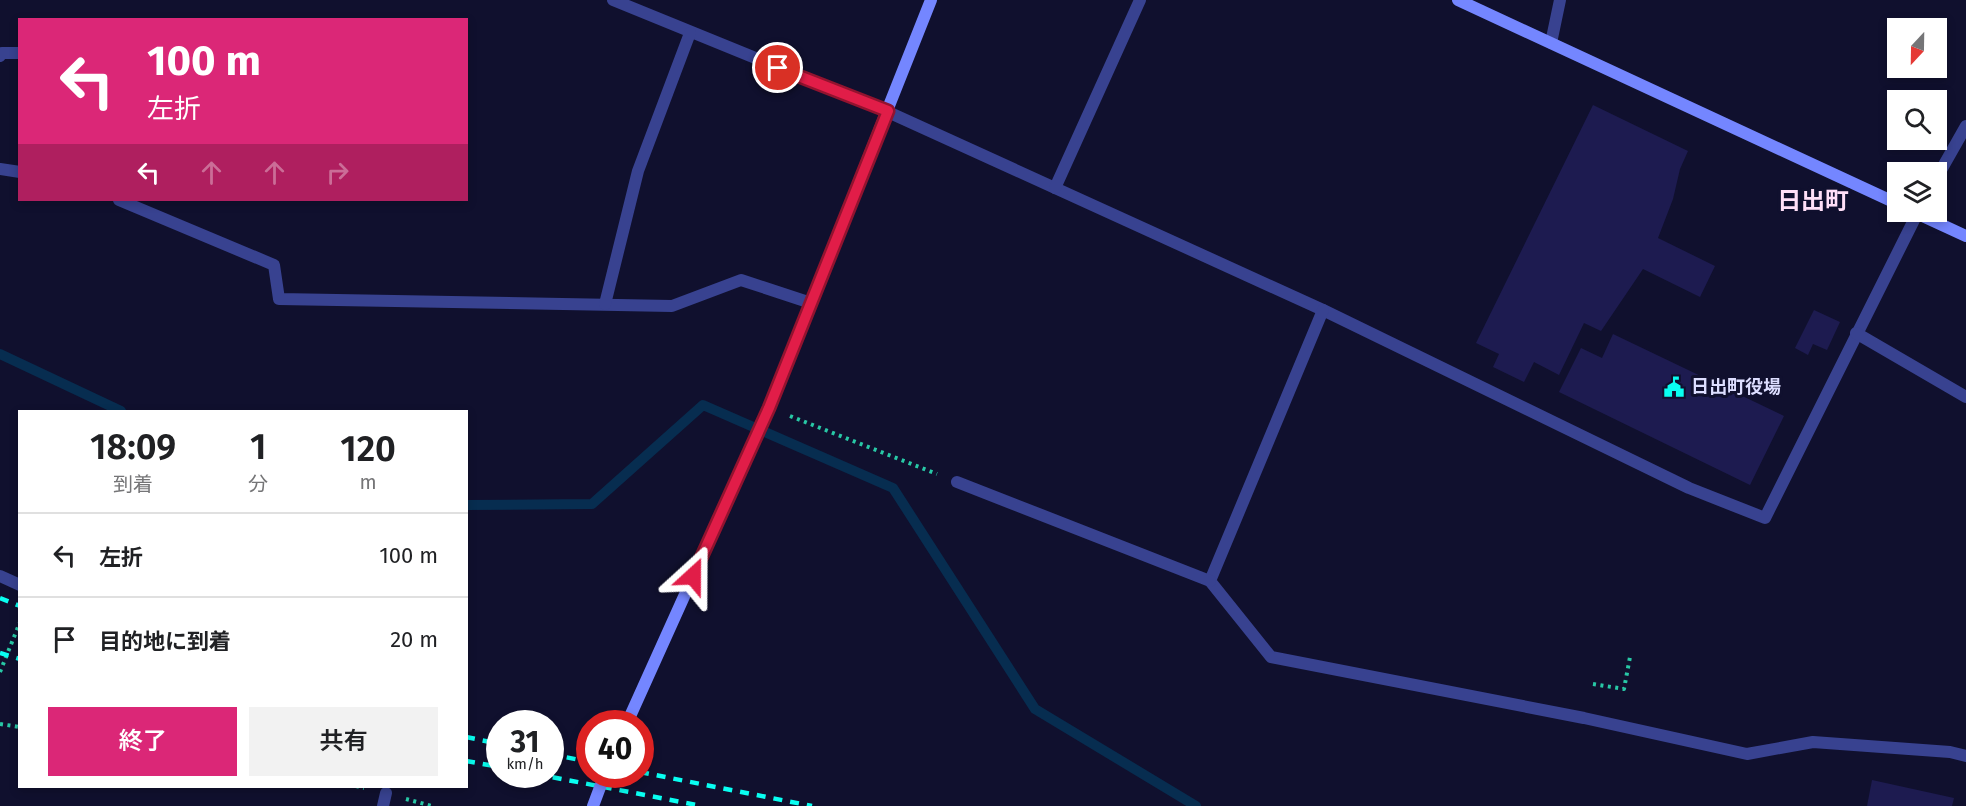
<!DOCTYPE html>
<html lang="ja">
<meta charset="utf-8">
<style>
:root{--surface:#fff;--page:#f2f2f2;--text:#202124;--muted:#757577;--line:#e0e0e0;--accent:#db2777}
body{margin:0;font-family:"Fira Sans","Noto Sans JP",sans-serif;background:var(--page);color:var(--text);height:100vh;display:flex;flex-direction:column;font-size:22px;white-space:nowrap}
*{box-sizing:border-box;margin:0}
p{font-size:20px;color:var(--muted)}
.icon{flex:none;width:33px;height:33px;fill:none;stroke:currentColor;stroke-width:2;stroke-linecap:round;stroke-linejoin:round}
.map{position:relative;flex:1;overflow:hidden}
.panel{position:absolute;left:18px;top:410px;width:450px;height:378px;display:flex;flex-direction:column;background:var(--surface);border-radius:0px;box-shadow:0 3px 9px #0003}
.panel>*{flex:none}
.guide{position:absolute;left:18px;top:18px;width:450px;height:183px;border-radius:0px;box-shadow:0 3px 9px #0003;background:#db2777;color:#fff;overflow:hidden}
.needle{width:39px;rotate:202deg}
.controls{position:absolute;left:1887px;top:18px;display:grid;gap:12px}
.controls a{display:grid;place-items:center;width:60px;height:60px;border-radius:0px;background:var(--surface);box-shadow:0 3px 9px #0003;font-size:30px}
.speed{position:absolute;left:486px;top:710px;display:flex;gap:12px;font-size:30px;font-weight:700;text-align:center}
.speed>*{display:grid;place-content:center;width:78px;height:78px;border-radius:50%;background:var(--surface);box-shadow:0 3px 9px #0003;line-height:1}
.speed small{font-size:15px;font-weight:400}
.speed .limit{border:9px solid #d22;background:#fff;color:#111}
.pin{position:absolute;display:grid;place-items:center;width:51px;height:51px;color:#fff;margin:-26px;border:3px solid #fff;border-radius:50%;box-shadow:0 2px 6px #0007}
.me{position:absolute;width:66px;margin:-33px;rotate:24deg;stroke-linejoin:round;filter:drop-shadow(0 0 4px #0008)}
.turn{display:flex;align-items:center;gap:21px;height:126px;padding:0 30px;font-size:27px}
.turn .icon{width:78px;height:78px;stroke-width:2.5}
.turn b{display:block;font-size:42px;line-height:51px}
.lanes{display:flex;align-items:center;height:57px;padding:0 30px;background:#0003;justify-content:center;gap:30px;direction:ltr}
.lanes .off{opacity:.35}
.eta{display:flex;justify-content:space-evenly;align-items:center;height:102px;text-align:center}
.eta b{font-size:36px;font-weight:600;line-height:42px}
.button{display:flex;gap:12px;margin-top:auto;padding:12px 30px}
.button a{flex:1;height:69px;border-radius:0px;background:var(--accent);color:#fff;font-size:24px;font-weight:600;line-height:69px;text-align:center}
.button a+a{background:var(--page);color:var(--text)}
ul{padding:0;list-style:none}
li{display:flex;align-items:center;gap:18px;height:84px;padding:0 30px;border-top:2px solid var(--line)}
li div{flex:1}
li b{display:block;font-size:22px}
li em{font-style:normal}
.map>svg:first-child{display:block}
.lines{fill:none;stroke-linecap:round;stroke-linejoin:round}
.stream{stroke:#072d50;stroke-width:10}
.building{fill:#1d1b50}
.path{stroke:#28c8a6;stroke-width:4;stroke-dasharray:3 4.5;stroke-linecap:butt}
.street{stroke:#384290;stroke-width:12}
.secondary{stroke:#7486ff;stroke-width:12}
.rail{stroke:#09fff2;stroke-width:4.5;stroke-dasharray:9 8;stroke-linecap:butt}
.secondary-bridge{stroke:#7486ff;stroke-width:12}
.route-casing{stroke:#92132f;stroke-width:15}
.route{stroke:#e11d48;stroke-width:10}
.labels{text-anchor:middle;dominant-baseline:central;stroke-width:6;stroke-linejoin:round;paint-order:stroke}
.poi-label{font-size:18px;font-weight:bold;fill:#dddeff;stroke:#10102e;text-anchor:start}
.district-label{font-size:24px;font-weight:bold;fill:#ffdff8;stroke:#10102e}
</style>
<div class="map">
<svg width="1966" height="806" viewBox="0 0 1966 806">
<rect width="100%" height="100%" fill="#10102e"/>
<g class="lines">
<g class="stream">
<path d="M0,354L121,411"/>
<path d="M466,505L592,504L703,405L893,488L1035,709L1196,806"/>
</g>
</g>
<g class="building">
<path d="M1593,105L1688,151L1680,169L1673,199L1658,238L1715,266L1700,297L1643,269L1601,331L1584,323L1559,375L1534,362L1524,382L1493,367L1499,354L1476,343Z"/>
<path d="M1814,310L1840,322L1827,350L1813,344L1808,355L1795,348Z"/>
<path d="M1613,334L1784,416L1750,485L1559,392L1581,348L1602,358Z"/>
<path d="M1872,780L1954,798L1952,806H1867Z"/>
</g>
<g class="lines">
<g class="path">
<path d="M790,416L937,474"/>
<path d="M0,672L20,622"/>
<path d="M1593,684L1624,689L1630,657"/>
<path d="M0,724L20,727"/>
<path d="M356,786L364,788"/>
<path d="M406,799L432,806"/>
</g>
<g class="street">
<path d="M613,0L888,112L1323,310L1689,488L1765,518L1918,212"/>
<path d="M1551,43L1560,0"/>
<path d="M0,56L2,53H20"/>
<path d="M0,169L20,172"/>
<path d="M1936,179L1966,126"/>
<path d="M1055,188L1140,0"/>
<path d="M119,200L274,265L279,299L672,306L741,280L811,303"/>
<path d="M605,304L638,171L690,33"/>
<path d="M1323,310L1210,581L1271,657L1584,718L1747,754L1813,742L1950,752L1966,756"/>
<path d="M1856,333L1966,397"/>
<path d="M957,482L1210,581"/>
<path d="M0,576L20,585"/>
<path d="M383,806L386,793"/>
</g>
<g class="secondary">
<path d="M1458,0L1898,204"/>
<path d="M1914,212L1966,236"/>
<path d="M627,723L769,408L931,0"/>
</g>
<g class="rail">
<path d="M0,598L20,606"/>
<path d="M0,653L20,659"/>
<path d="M466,737L500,744"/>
<path d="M550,754L590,762"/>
<path d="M466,761L500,767"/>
<path d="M640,772L812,806"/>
<path d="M536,774L702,806"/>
</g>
<path class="secondary-bridge" d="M593,806L605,774"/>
</g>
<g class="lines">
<g class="route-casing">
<path id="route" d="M693,576L769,408L888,111L778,68"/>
</g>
<use href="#route" class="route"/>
</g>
<defs>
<g id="civic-bare" transform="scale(1.62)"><path d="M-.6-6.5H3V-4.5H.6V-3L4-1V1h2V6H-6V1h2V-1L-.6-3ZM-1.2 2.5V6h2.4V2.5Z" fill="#09fff2" stroke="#10102e" stroke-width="2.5" paint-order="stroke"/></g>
</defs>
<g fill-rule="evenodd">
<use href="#civic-bare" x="1674" y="387"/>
</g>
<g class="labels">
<g class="poi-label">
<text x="1691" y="387">日出町役場</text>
</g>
<g class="district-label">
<text x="1813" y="201">日出町</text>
</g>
</g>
</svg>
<div class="controls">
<a><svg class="needle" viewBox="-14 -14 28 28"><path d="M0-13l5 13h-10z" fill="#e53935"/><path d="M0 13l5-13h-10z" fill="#757577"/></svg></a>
<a><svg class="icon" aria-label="search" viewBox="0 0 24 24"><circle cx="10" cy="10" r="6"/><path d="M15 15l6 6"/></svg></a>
<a><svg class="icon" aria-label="layers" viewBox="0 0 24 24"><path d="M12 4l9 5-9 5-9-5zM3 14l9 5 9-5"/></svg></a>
</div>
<div class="speed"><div>31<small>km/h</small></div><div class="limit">40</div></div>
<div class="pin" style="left:778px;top:68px;background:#d93025"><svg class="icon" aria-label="arrive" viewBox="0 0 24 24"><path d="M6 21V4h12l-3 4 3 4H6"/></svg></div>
<svg class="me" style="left:693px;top:576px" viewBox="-20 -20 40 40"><path d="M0-17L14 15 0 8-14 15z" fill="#e11d48" stroke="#fff" stroke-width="4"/></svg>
<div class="guide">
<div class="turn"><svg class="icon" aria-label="left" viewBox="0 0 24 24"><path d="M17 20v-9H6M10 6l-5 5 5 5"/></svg><div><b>100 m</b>左折</div></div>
<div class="lanes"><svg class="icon" aria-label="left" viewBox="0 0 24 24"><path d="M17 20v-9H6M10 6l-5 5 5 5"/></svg><svg class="icon off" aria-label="ahead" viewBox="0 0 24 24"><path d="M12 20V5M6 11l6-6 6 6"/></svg><svg class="icon off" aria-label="ahead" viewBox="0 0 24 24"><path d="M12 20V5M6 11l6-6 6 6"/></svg><svg class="icon off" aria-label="right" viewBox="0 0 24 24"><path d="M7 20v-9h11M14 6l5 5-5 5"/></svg></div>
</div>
<section class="panel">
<div class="eta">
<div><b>18:09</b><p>到着</p></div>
<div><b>1</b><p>分</p></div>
<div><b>120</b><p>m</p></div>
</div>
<ul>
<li><svg class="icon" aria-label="left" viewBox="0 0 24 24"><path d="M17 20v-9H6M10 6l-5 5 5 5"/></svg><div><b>左折</b></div><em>100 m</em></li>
<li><svg class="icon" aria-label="arrive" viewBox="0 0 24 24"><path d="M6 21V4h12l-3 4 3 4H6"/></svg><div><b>目的地に到着</b></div><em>20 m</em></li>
</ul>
<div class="button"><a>終了</a><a>共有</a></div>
</section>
</div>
